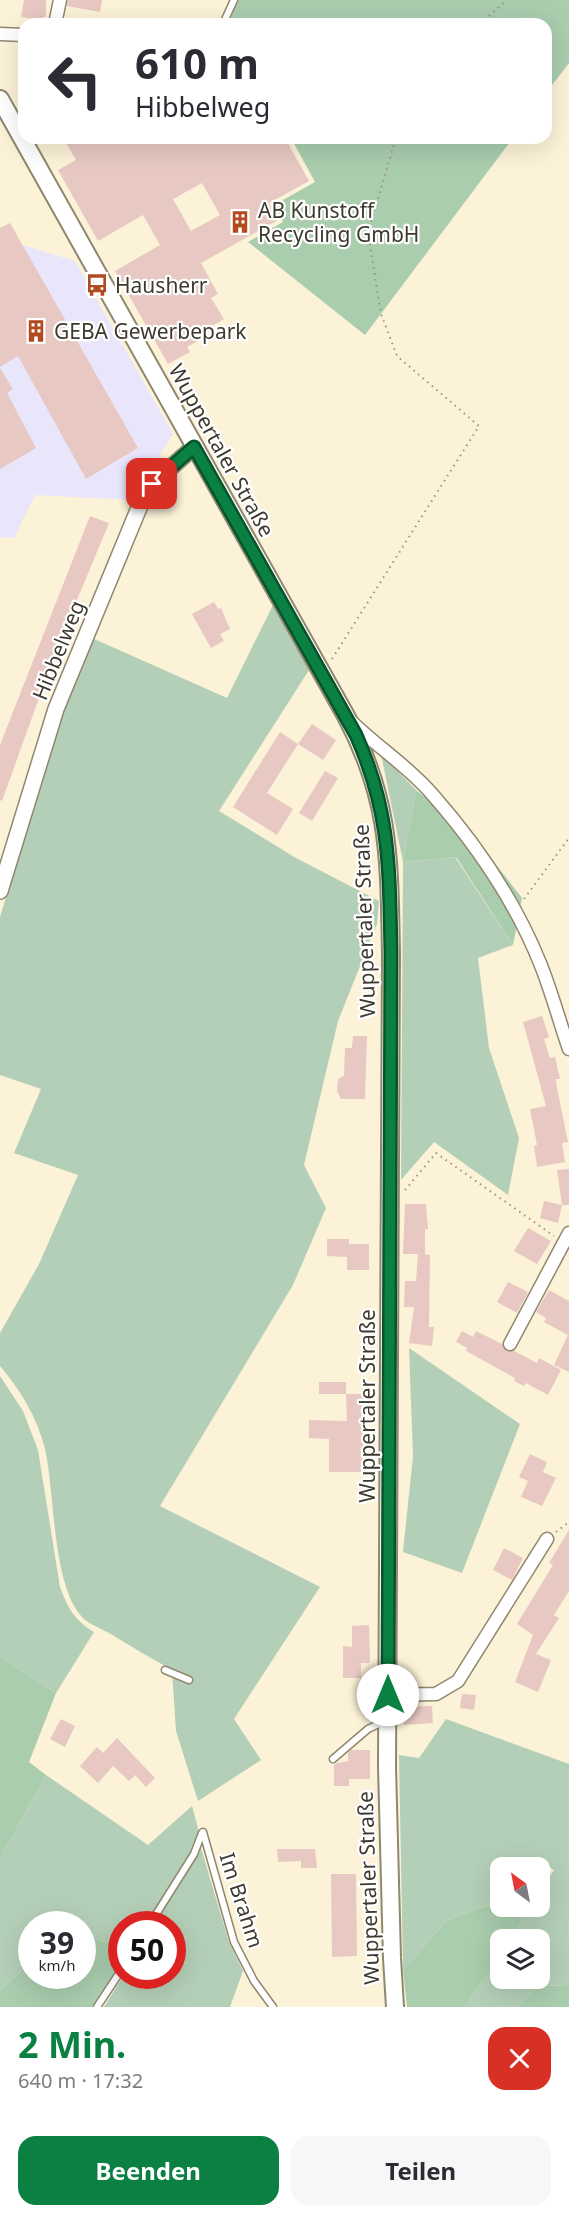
<!DOCTYPE html>
<html lang="de">
<meta charset="utf-8">
<style>
:root{--surface:#fff;--page:#f7f7f7;--text:#2b2b33;--muted:#7c7c81;--accent:#0b8043}
body{margin:0;font-family:"Noto Sans",sans-serif;background:var(--page);color:var(--text);height:100vh;display:flex;flex-direction:column;font-size:22px;white-space:nowrap}
*{box-sizing:border-box;margin:0}
p{font-size:20px;color:var(--muted)}
.icon{flex:none;width:33px;height:33px;fill:none;stroke:currentColor;stroke-width:2;stroke-linecap:round;stroke-linejoin:round}
.map{position:relative;height:2007px;overflow:hidden}
.panel{display:flex;flex-direction:column;background:var(--surface);flex:1}
.panel>*{flex:none}
.banner{position:absolute;left:18px;top:18px;width:534px;height:126px;border-radius:18px;box-shadow:0 6px 24px #0002;background:#fff;color:var(--text);overflow:hidden}
.needle{width:39px;rotate:328deg}
.fabs{position:absolute;left:490px;top:1857px;display:grid;gap:12px}
.fabs a{display:grid;place-items:center;width:60px;height:60px;border-radius:12px;background:var(--surface);box-shadow:0 6px 24px #0002;font-size:30px}
.speed{position:absolute;left:18px;top:1911px;display:flex;gap:12px;font-size:30px;font-weight:700;text-align:center}
.speed>*{display:grid;place-content:center;width:78px;height:78px;border-radius:50%;background:var(--surface);box-shadow:0 6px 24px #0002;line-height:1}
.speed small{font-size:15px;font-weight:400}
.speed .limit{border:9px solid #d22;background:#fff;color:#111}
.pin{position:absolute;display:grid;place-items:center;width:51px;height:51px;color:#fff;margin:-26px;border-radius:12px;box-shadow:0 3px 9px #0006}
.me{position:absolute;width:66px;margin:-33px;rotate:0deg;stroke-linejoin:round;filter:drop-shadow(0 0 4px #0008)}
.turn{display:flex;align-items:center;gap:21px;height:126px;padding:0 18px;font-size:27px}
.turn .icon{width:78px;height:78px;stroke-width:2.5}
.turn b{display:block;font-size:42px;line-height:51px}
.round{display:grid;place-items:center;flex:none;width:63px;height:63px;border-radius:18px;background:var(--page)}
.summary{display:flex;align-items:center;justify-content:space-between;height:102px;padding:0 18px}
h1{font-size:36px;font-weight:700;line-height:45px;color:var(--accent)}
.button{display:flex;gap:12px;margin-top:auto;padding:12px 18px}
.button a{flex:1;height:69px;border-radius:18px;background:var(--accent);color:#fff;font-size:24px;font-weight:700;line-height:69px;text-align:center}
.button a+a{background:var(--page);color:var(--text)}
.map>svg:first-child{display:block}
.industrial{fill:#e9e6fc}
.green{fill:#b4cfb7}
.forest{fill:#aacdae}
.building{fill:#e7c8c2;fill-rule:evenodd}
.lines{fill:none;stroke-linecap:round;stroke-linejoin:round}
.service-casing{stroke:#90876f;stroke-width:9}
.minor-casing{stroke:#90876f;stroke-width:15}
.tertiary-casing{stroke:#90876f;stroke-width:18}
.secondary-casing{stroke:#90876f;stroke-width:20}
.path{stroke:#9b9482;stroke-width:2;stroke-dasharray:1.5 4.5;stroke-linecap:butt}
.service{stroke:#fff;stroke-width:6}
.minor{stroke:#fff;stroke-width:12}
.tertiary{stroke:#fff;stroke-width:15}
.secondary{stroke:#fff;stroke-width:16}
.route-casing{stroke:#07532c;stroke-width:15}
.route{stroke:#0b8043;stroke-width:10}
.labels{text-anchor:middle;dominant-baseline:central;stroke-width:4.5;stroke-linejoin:round;paint-order:stroke}
.poi-label{font-size:21px;fill:#3e3a2f;stroke:#fff;text-anchor:start}
.street-label{font-size:21px;fill:#3e3a2f;stroke:#fff}
</style>
<div class="map">
<svg width="569" height="2007" viewBox="0 0 569 2007">
<rect width="100%" height="100%" fill="#fcf2d8"/>
<path class="industrial" d="M0,238L75,261L173,434L131,500L35,495L14,538L0,537Z"/>
<g class="green">
<path d="M273,605L309,670L219,811L296,858L379,901L377,924L338,1021L304,1165L326,1208L293,1285L160,1506L320,1587L234,1719L261,1760L198,1801L176,1731L172,1670C151,1658 130,1646 109,1633C100,1628 88,1624 82,1617C52,1585 55,1493 45,1449C37,1417 21,1391 0,1366V1333L39,1264L78,1175L14,1153L41,1089L0,1075V917L63,708L92,638L227,698Z"/>
<path d="M381,754L416,790L403,862L455,857L513,945L478,958L489,1048L519,1138L508,1195L434,1142L401,1180L403,862Z"/>
<path d="M409,1348L520,1424L462,1573L403,1552L413,1456Z"/>
<path d="M0,1376L23,1411L38,1450L60,1587C68,1608 74,1620 94,1632L56,1693L0,1657Z"/>
<path d="M446,1719L569,1764V1986L538,1985L518,2007H464L501,1956V1978H540V1940L513,1939L529,1907L540,1906V1890L554,1870L540,1861L533,1867L501,1868V1901L447,1920L403,1970L399,1755L419,1758Z"/>
<path d="M46,1775L148,1845L192,1806L199,1832L191,1852L146,1924H122L121,1947L83,1935L82,1924H32L31,1962L0,1991V1859Z"/>
<path d="M201,1848L229,1942L243,1971L230,2007H104L123,1976H172V1924H154Z"/>
</g>
<g class="forest">
<path d="M237,0H569V63L546,93V24H229Z"/>
<path d="M291,138H513L365,335L248,242L283,222L274,205L315,182Z"/>
<path d="M416,790L477,840L522,898L513,945L456,857L403,862Z"/>
<path d="M0,1657L56,1693L29,1762L46,1775L0,1859Z"/>
<path d="M501,1901V1906L529,1907L513,1939L501,1940V1956L464,2007H407L403,1970L447,1920Z"/>
<path d="M83,1935L121,1947V1964L92,2007H0V1991L31,1962L32,1976H82Z"/>
<path d="M538,1985L569,1986V2007H518Z"/>
</g>
<g class="building">
<path d="M24,0H46V17H43V20L21,17Z"/>
<path d="M68,0H102L100,12L67,6Z"/>
<path d="M63,138H285L309,181L269,203L278,220L201,263L218,294L211,298L224,319L198,334L201,339L187,347L190,352L168,364L115,271L160,245L143,215L98,241L58,170L76,160ZM202,183L220,215L191,231L173,199Z"/>
<path d="M10,223L138,448L86,479L18,356L0,367V228Z"/>
<path d="M0,368L13,389L7,393L36,448L0,469Z"/>
<path d="M90,516L109,523L57,648L2,801L0,800V745Z"/>
<path d="M214,602L218,609L221,608L230,629L220,634L224,641L211,648L192,614Z"/>
<path d="M312,724L336,740L323,760L298,744Z"/>
<path d="M280,732L298,744L267,793L293,809L277,835L233,807Z"/>
<path d="M325,771L338,778L312,821L299,813Z"/>
<path d="M542,1016L549,1037L544,1039L550,1058L555,1057L560,1079H556L557,1088L568,1142L562,1143L565,1162L537,1167L534,1146L537,1145L530,1109L546,1106L523,1022Z"/>
<path d="M353,1036H367L365,1099H341L337,1091L338,1079L344,1076L345,1048H352Z"/>
<path d="M569,1169V1205H562L558,1223L540,1218L544,1201L562,1205L557,1170Z"/>
<path d="M405,1204H426L428,1229H425V1254L430,1255L429,1327H434L432,1346L409,1343L414,1307H404L405,1281H416L418,1254H403Z"/>
<path d="M528,1228L551,1241L537,1264L514,1251Z"/>
<path d="M327,1239H349V1244H369V1270H347V1257L327,1256Z"/>
<path d="M508,1282L528,1292L517,1313L497,1302Z"/>
<path d="M549,1290L569,1301V1372L554,1365L568,1335L544,1322L546,1318L536,1312Z"/>
<path d="M462,1331L473,1337L476,1331L502,1344L507,1351H514L537,1363L539,1358L561,1370L548,1395L526,1383L524,1386L514,1381L515,1378L466,1351L467,1348L456,1342Z"/>
<rect x="319" y="1382" width="27" height="12"/>
<path d="M346,1394H365L364,1472H329V1439L309,1438V1420L347,1421Z"/>
<path d="M530,1454L547,1462L543,1472L556,1478L542,1506L521,1497L528,1481L519,1477Z"/>
<path d="M569,1530V1591L554,1615L559,1618L536,1654L551,1660L538,1692L515,1682L533,1635L517,1624L553,1565L549,1563Z"/>
<path d="M504,1548L523,1558L512,1580L493,1570Z"/>
<path d="M369,1625L370,1663H361V1678H343V1646L352,1647V1626Z"/>
<path d="M462,1694L476,1695L474,1710L460,1708Z"/>
<path d="M432,1706L433,1723L404,1725L403,1707Z"/>
<path d="M61,1719L75,1726L65,1747L50,1739Z"/>
<path d="M117,1738L155,1778L146,1787L135,1775L129,1781L113,1766L98,1783L80,1766L97,1747L103,1753Z"/>
<path d="M351,1750H370V1779H349V1786H334V1764L348,1761V1753Z"/>
<path d="M277,1849H315L317,1868H301V1861L278,1862Z"/>
<path d="M331,1874H356L357,1956L332,1957Z"/>
</g>
<g class="lines">
<g class="service-casing">
<g id="service">
<path d="M223,24L234,0"/>
<path d="M165,1670L189,1680"/>
<path d="M333,1759L368,1729L385,1721"/>
<path d="M203,1832L234,1942L254,1981L273,2007"/>
<path d="M150,1924L194,1854L202,1833"/>
<path d="M97,2007L122,1969"/>
</g>
</g>
<g class="minor-casing">
<g id="minor">
<path d="M55,24L60,0"/>
<path d="M0,34L24,35"/>
<path d="M351,721C377,747 408,766 432,794C476,844 515,901 540,963C551,990 559,1020 569,1049"/>
<path d="M510,1344L569,1233"/>
<path d="M388,1695L436,1694L458,1681L547,1539"/>
</g>
</g>
<g class="tertiary-casing">
<path id="tertiary" d="M0,891L56,709L141,503L152,484L194,447"/>
</g>
<g class="secondary-casing">
<path id="secondary" d="M0,99L346,716C391,801 389,860 391,953L387,1767L392,1958L395,2007"/>
</g>
<g class="path">
<path d="M480,24L507,0"/>
<path d="M332,659L479,426L397,356L381,314L368,232L396,138"/>
<path d="M524,899L569,838"/>
<path d="M405,1190L436,1153L554,1236"/>
<path d="M556,1532L569,1522"/>
</g>
<use href="#service" class="service"/>
<use href="#minor" class="minor"/>
<use href="#tertiary" class="tertiary"/>
<use href="#secondary" class="secondary"/>
</g>
<g class="lines">
<g class="route-casing">
<path id="route" d="M152,484L194,447L356,735C391,813 389,869 391,952L388,1695"/>
</g>
<use href="#route" class="route"/>
</g>
<defs>
<g id="building-bare" transform="scale(1.8)"><path d="M-4-6H4V6H1V3H-1V6H-4ZM-2.5-4.3h1.7v1.8h-1.7ZM.8-4.3h1.7v1.8H.8ZM-2.5-1h1.7V.8h-1.7ZM.8-1h1.7V.8H.8Z" fill="#b14b1f" stroke="#fff" stroke-width="2.5" paint-order="stroke"/></g>
<g id="bus-bare" transform="scale(1.8)"><path d="M-5-6H5V4H4V6H2V4H-2V6H-4V4H-5ZM-3.5-4V0h7V-4ZM-3.5 1.2v1.5H-2V1.2ZM2 1.2v1.5H3.5V1.2Z" fill="#b14b1f" stroke="#fff" stroke-width="2.5" paint-order="stroke"/></g>
</defs>
<g fill-rule="evenodd">
<use href="#building-bare" x="240" y="222"/>
<use href="#bus-bare" x="97" y="285"/>
<use href="#building-bare" x="36" y="331"/>
</g>
<g class="labels">
<g class="poi-label">
<text x="258" y="210">AB Kunstoff<tspan x="258" dy="24">Recycling GmbH</tspan></text>
<text x="115" y="285">Hausherr</text>
<text x="54" y="331">GEBA Gewerbepark</text>
</g>
<g class="street-label">
<text transform="translate(222 450) rotate(61)">Wuppertaler Straße</text>
<text transform="translate(58 650) rotate(-68)">Hibbelweg</text>
<text transform="translate(364 921) rotate(-92)">Wuppertaler Straße</text>
<text transform="translate(367 1406) rotate(-90)">Wuppertaler Straße</text>
<text transform="translate(368 1888) rotate(-92)">Wuppertaler Straße</text>
<text transform="translate(242 1900) rotate(72)">Im Brahm</text>
</g>
</g>
</svg>
<div class="fabs">
<a><svg class="needle" viewBox="-14 -14 28 28"><path d="M0-13l5 13h-10z" fill="#e53935"/><path d="M0 13l5-13h-10z" fill="#7c7c81"/></svg></a>
<a><svg class="icon" aria-label="layers" viewBox="0 0 24 24"><path d="M12 4l9 5-9 5-9-5zM3 14l9 5 9-5"/></svg></a>
</div>
<div class="speed"><div>39<small>km/h</small></div><div class="limit">50</div></div>
<div class="pin" style="left:152px;top:484px;background:#d93025"><svg class="icon" aria-label="arrive" viewBox="0 0 24 24"><path d="M6 21V4h12l-3 4 3 4H6"/></svg></div>
<svg class="me" style="left:388px;top:1695px" viewBox="-20 -20 40 40"><circle r="19" fill="#fff"/><path d="M0-13L10 11 0 6-10 11z" fill="#0b8043"/></svg>
<div class="banner">
<div class="turn"><svg class="icon" aria-label="left" viewBox="0 0 24 24"><path d="M17 20v-9H6M10 6l-5 5 5 5"/></svg><div><b>610 m</b>Hibbelweg</div></div>
</div>
</div>
<section class="panel">
<div class="summary"><div><h1>2 Min.</h1><p>640 m · 17:32</p></div><a class="round" style="background:#d93025;color:#fff"><svg class="icon" aria-label="close" viewBox="0 0 24 24"><path d="M6 6l12 12M18 6L6 18"/></svg></a></div>
<div class="button"><a>Beenden</a><a>Teilen</a></div>
</section>
